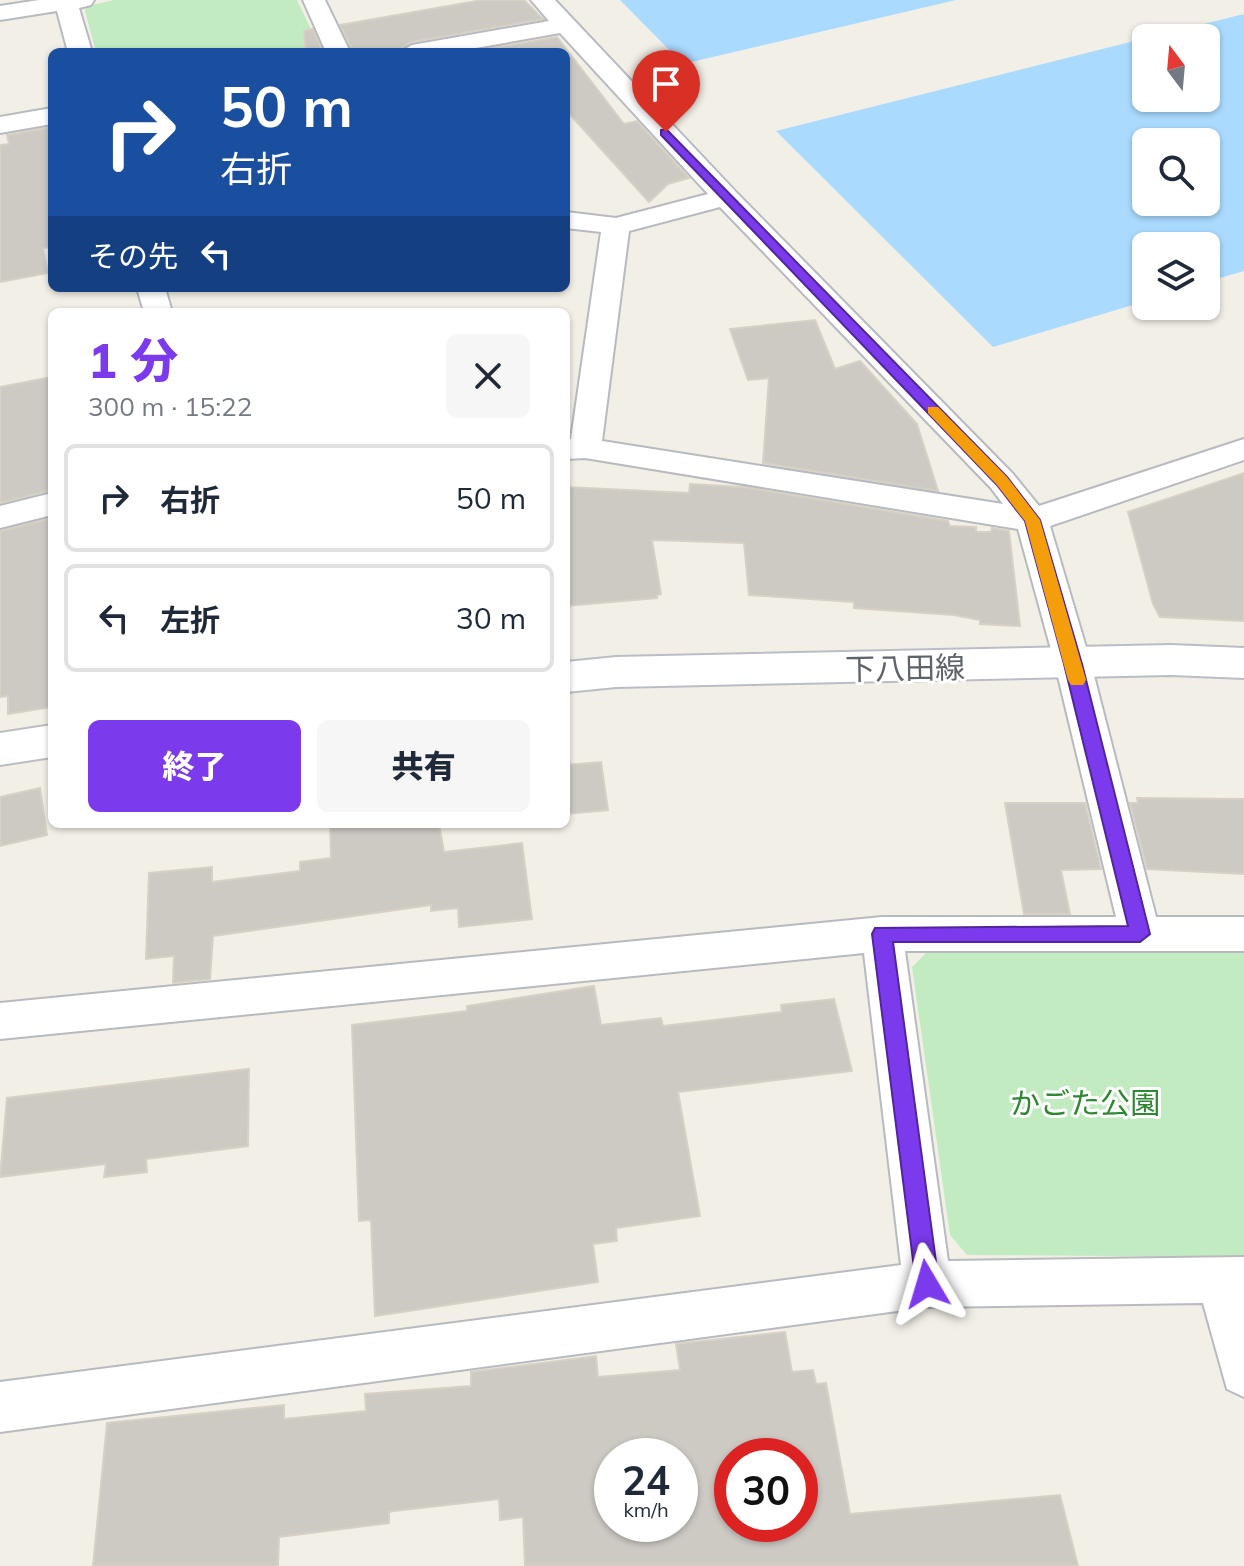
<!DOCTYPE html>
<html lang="ja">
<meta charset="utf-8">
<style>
:root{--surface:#fff;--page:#f6f6f7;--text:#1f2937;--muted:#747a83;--line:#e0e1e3;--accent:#7c3aed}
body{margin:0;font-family:Mulish,"Noto Sans JP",sans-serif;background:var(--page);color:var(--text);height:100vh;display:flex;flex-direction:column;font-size:30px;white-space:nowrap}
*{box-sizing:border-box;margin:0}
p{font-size:26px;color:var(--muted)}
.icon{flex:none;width:44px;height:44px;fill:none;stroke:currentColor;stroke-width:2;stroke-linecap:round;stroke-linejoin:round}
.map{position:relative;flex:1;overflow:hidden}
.drawer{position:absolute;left:48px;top:308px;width:522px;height:520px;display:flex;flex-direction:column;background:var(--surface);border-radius:12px;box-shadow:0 2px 6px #0004}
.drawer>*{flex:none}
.hud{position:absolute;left:48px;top:48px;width:522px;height:244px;border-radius:12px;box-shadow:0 2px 6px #0004;background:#1a4fa0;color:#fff;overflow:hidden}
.needle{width:52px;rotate:344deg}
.controls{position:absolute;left:1132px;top:24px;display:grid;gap:16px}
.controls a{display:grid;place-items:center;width:88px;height:88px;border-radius:12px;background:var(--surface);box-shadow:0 2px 6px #0004;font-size:40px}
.speed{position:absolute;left:594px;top:1438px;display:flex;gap:16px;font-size:40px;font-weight:700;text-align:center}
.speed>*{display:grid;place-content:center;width:104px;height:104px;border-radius:50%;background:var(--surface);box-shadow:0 2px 6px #0004;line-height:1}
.speed small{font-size:20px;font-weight:400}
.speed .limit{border:12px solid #d22;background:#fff;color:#111}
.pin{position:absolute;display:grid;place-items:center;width:68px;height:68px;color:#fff;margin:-82px -34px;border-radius:50% 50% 50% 0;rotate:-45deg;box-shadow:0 0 8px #0007}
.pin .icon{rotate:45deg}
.me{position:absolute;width:88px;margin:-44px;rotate:353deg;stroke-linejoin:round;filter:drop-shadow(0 0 6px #0008)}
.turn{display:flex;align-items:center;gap:28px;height:168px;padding:0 40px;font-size:36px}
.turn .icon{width:104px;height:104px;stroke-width:2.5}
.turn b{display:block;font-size:56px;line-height:68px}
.then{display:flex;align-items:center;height:76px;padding:0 40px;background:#0003;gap:16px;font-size:30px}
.round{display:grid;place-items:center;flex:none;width:84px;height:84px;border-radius:12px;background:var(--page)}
.overview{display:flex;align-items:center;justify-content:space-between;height:136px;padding:0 40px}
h1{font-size:48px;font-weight:800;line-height:60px;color:var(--accent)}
.cta{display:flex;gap:16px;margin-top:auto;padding:16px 40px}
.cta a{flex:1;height:92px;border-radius:12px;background:var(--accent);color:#fff;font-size:32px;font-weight:800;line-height:92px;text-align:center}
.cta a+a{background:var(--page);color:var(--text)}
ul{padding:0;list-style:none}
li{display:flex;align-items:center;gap:24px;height:108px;margin:0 16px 12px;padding:0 24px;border:4px solid var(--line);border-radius:12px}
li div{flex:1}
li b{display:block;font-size:30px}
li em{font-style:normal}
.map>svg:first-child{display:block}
.green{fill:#c3ebc2}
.water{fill:#aadbff;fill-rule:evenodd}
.building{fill:#cdcac4;stroke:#d7d1c5;stroke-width:2;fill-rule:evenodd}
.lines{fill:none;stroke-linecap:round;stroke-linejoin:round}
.street-casing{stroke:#b7babf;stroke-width:4}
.secondary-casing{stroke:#babec4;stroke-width:4}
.street{fill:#fff;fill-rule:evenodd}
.secondary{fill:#fff;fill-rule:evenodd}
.route{fill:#7c3aed;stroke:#51269a;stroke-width:2}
.slow{fill:#f59e0b}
.labels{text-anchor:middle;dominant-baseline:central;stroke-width:6;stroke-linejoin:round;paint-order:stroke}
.street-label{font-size:30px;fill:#5e6369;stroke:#fff}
.park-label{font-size:30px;fill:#2e8731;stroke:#fff}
</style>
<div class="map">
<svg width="1244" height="1566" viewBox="0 0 1244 1566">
<rect width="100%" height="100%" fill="#f2efe7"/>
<g class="green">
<path d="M114,0H297L322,52H96L84,7Z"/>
<path d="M927,952L1244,953V1257L967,1255L950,1235L912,967Z"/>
</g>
<g class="water">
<path d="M620,0H956L683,64Z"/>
<path d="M1244,14V271L1206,282V246H1146V301L993,347L776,131L1146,38V98H1206V38H1147ZM1146,142H1206V202H1146Z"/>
</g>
<g class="building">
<path d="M482,0H524L543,19L411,42L397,52H353L340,25Z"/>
<path d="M313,29L323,52H306L304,31Z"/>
<path d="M557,37L624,124L637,121L689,178L668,184L649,202L566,110V52H470Z"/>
<path d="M52,127V247L43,248L48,273L0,282V145L9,144L7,135Z"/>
<path d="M815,320L835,369L860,361L917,424L938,491L763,463L769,378L748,380L730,329Z"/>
<path d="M52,377V490L0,503V387Z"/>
<path d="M1244,473V621L1160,617L1153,604L1128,512Z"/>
<path d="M690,484L744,487L948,521L950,526L976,527V532H991L992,528L1009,531L1020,626L980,624V620L954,615L854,608V602L749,595L744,543L652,540L661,594L657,595V598L566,606V487L689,493Z"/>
<path d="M52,518V707L8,714V696L0,697V531Z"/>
<path d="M601,762L608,810L566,814V765Z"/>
<path d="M40,788L47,835L0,846V797Z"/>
<path d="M1137,798L1244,799V874L1147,869L1130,803H1138Z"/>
<path d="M1005,803H1085L1101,869L1061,870L1070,914H1024Z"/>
<path d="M330,824H439L444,852L522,843L532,919L459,927L458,908L431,911V905L213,936L210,979L173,983L174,956L146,959L149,873L212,867V882L300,871V862L331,858Z"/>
<path d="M594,986L601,1025L661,1018L663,1026L782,1012L781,1005L834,999L852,1071L678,1092L700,1216L616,1228L617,1241L593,1244L598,1282L375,1316L371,1220L359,1221L352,1025L467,1011V1006Z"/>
<path d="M249,1069L248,1146L146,1159L147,1172L104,1177L106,1164L0,1177L7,1098Z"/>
<path d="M785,1332L792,1372L813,1370L816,1384L826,1383L850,1514L1060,1495L1078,1566H525L523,1517L500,1520L499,1499L394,1511L389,1512V1523L279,1537L278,1566H93L107,1423L284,1405V1419L366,1411L365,1394L471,1386V1372L596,1356L598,1377L680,1370L676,1344ZM612,1456H680V1524H612ZM732,1456H800V1524H732Z"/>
</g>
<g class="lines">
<g class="street-casing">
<g id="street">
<path d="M39,0H94L91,5L79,8L92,52H68L57,11L0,20V6Z"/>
<path d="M303,0H325L350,52H326Z"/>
<path d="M531,0H555L735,191L1013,474L1039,506L1244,439V460L1050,526L1091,664L1156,917H1244V951H905L948,1261L1244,1257V1397L1227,1389L1203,1303L927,1307L0,1432V1382L901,1265L864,953L0,1039V1003L882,917H1116L1055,664L1018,529L585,458L566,459V439H571L601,232L566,228V212L616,218L708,194L560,33L453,52H400L412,45L549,21ZM720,207L991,488L1003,504L602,441L629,231Z"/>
<path d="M52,108V124L0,133V117Z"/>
<path d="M137,288H165L172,312H144Z"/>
<path d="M52,493V515L0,528V506Z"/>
</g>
</g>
<g class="secondary-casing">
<g id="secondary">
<path d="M1171,645L1244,648V678L1171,675L616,687L566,692V662L616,657Z"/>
<path d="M52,725V757L0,765V733Z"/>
</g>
</g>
<use href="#street" class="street"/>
<use href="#secondary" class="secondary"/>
</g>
<path class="route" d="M666,129L1007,477L1040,520L1082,664L1150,934L1140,942H893L939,1284L935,1291L927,1295L919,1291L916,1284L872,934L875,928L1128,926L1064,664L1025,521L997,485L661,135V130Z"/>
<path class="slow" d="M928,407H938L1007,477L1040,520L1086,680L1083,685H1071L1068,680L1025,521L997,485L928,413Z"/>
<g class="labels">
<g class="street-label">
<text transform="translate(905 668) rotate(-1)">下八田線</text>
</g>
<g class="park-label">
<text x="1085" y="1103">かごた公園</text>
</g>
</g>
</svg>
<div class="controls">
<a><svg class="needle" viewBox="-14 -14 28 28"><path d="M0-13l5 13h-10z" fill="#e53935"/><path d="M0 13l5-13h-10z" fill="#747a83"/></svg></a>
<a><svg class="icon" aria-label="search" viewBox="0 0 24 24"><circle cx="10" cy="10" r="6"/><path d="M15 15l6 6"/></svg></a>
<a><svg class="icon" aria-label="layers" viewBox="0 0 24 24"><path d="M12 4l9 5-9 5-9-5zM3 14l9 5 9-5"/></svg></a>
</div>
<div class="speed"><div>24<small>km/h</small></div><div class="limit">30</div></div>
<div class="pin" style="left:666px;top:132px;background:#d93025"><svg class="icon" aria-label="arrive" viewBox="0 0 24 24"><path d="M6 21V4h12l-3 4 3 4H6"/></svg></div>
<svg class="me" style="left:927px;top:1284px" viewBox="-20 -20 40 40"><path d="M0-17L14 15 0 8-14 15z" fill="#7c3aed" stroke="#fff" stroke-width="4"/></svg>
<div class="hud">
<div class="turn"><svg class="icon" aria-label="right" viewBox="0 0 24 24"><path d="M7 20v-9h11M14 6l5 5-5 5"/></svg><div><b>50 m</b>右折</div></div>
<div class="then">その先<svg class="icon" aria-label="left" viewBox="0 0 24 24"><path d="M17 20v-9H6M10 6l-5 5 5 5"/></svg></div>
</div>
<section class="drawer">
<div class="overview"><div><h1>1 分</h1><p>300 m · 15:22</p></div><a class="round"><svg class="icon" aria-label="close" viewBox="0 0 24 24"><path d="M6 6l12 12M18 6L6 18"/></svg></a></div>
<ul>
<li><svg class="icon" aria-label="right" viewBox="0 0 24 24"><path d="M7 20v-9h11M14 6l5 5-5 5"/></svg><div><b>右折</b></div><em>50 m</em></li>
<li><svg class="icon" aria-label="left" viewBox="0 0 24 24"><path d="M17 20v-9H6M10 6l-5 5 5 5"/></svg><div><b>左折</b></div><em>30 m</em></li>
</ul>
<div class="cta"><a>終了</a><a>共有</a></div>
</section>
</div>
